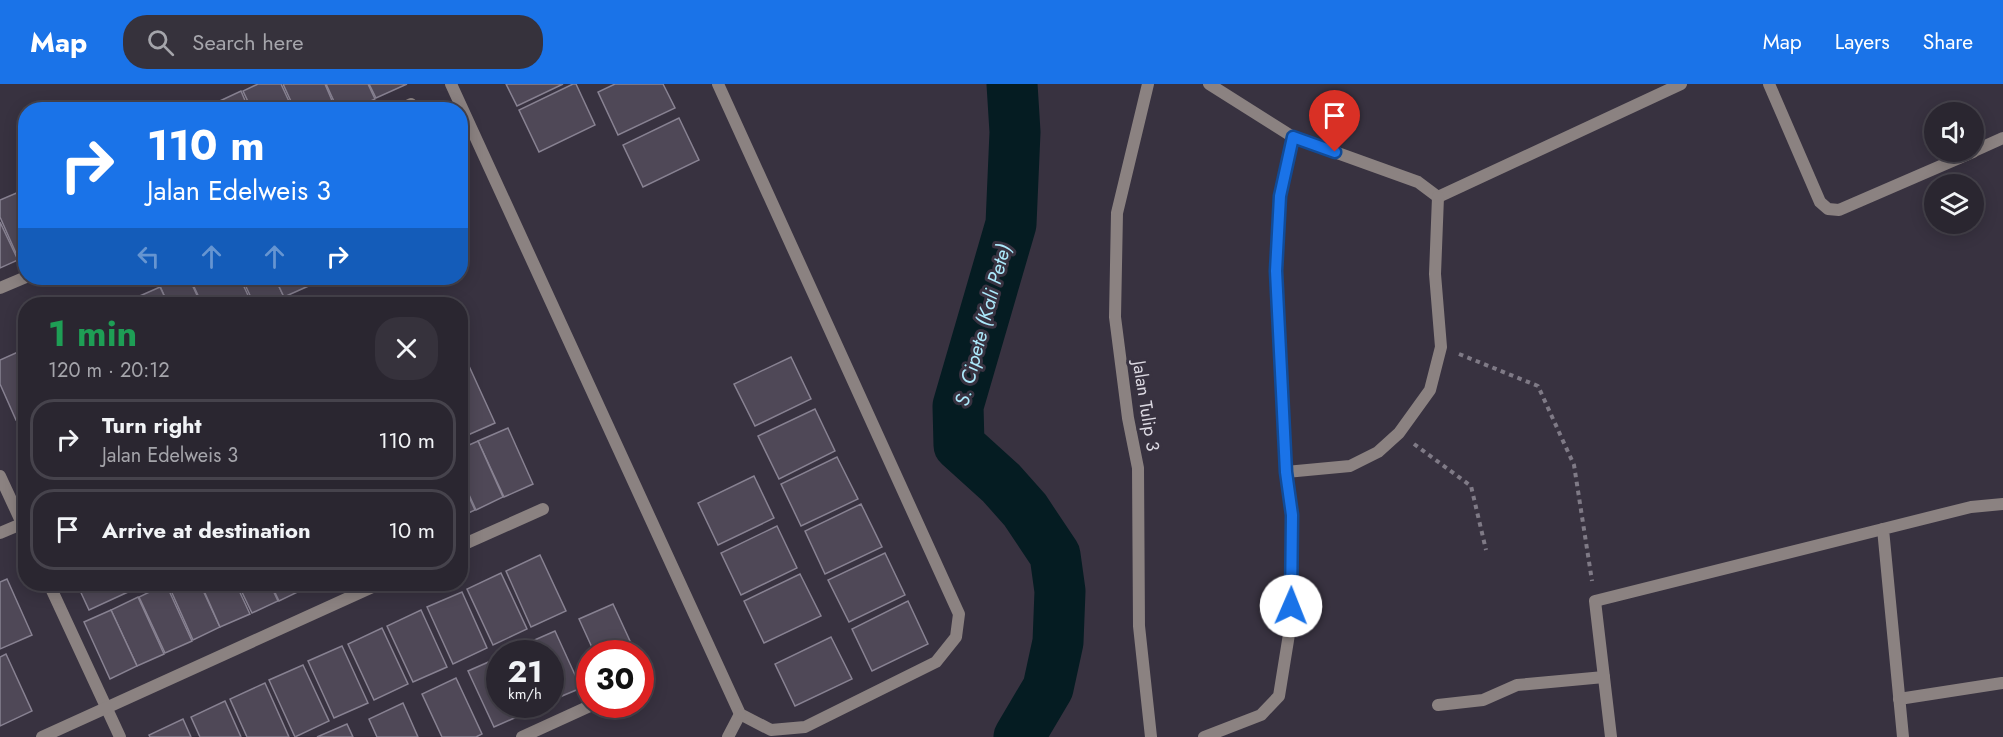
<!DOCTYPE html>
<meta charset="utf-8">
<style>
:root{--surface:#2a2630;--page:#36323c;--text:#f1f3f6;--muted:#a5a5ab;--line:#46434c;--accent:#1a73e8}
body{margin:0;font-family:Jost,sans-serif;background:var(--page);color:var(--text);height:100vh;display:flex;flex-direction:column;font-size:22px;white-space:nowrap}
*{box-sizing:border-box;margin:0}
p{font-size:20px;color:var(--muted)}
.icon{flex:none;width:33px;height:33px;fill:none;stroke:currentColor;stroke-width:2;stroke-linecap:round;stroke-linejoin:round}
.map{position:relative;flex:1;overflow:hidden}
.drawer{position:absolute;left:18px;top:213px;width:450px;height:294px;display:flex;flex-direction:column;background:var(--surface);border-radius:24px;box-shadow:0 3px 15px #0003,0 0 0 2px var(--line)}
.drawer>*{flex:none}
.top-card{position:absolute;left:18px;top:18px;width:450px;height:183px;border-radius:24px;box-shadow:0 3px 15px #0003,0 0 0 2px var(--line);background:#1a73e8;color:#fff;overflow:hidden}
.controls{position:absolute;left:1924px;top:18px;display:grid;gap:12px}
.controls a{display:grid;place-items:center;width:60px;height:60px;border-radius:50%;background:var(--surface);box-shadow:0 3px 15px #0003,0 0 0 2px var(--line);font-size:30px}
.speed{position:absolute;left:486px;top:556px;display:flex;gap:12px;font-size:30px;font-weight:700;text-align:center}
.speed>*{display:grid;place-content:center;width:78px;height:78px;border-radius:50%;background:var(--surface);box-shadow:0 3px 15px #0003,0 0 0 2px var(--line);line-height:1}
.speed small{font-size:15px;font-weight:400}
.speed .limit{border:9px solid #d22;background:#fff;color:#111}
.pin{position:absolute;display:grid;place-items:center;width:51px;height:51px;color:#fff;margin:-62px -26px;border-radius:50% 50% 50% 0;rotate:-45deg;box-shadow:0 0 6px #0007}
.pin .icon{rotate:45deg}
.me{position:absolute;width:66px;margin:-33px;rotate:1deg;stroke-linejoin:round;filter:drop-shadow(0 0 4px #0008)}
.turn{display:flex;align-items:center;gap:21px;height:126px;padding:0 30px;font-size:27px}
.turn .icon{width:78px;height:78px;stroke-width:2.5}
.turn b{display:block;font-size:42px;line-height:51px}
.lanes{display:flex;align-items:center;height:57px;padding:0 30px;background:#0003;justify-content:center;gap:30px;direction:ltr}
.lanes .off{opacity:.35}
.round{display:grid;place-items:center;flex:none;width:63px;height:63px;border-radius:24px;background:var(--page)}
.summary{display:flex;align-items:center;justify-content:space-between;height:102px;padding:0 30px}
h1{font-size:36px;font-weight:700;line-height:45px;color:#1e9e55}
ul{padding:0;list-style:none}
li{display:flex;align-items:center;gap:18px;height:81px;margin:0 12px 9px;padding:0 18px;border:3px solid var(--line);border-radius:24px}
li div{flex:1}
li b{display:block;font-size:22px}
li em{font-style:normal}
header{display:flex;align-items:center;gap:36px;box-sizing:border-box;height:84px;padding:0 30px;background:var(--accent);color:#fff}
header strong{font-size:28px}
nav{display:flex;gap:33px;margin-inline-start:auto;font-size:21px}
.search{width:420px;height:54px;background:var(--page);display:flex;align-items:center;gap:15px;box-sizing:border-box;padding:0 21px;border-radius:24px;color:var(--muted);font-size:22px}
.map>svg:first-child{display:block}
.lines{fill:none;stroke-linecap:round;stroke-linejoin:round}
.river{stroke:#051c22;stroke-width:51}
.building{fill:#4f4857;stroke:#888292;stroke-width:1.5}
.path{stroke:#7f7a86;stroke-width:4;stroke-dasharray:4.5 4.5;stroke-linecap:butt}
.minor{stroke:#8b8281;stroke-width:12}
.route-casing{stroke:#114b97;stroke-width:15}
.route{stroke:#1a73e8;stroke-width:10}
.labels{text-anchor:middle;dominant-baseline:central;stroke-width:6;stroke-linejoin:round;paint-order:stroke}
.street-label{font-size:18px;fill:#dcd9e2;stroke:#383240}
.water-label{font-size:20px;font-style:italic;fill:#ace9fb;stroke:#383240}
</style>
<header>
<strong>Map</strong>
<div class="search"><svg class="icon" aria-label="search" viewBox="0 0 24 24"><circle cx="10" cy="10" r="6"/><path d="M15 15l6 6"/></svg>Search here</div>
<nav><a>Map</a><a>Layers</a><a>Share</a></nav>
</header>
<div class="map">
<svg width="2003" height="653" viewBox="0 0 2003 653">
<rect width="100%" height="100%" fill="#383240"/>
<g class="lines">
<path class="river" d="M1012,0L1015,48L1011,140L958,322L959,361L1001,399L1025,426L1055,471L1060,507L1058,558L1048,604L1019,653"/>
</g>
<g class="building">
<path d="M258,0H281L293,26H252L243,7Z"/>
<path d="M283,0H325L336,26H295Z"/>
<path d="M326,0H368L375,15L352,26H338Z"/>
<path d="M369,0H407L376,14Z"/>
<path d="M506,0H563L517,22Z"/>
<path d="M573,0H576L595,41L539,68L519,26Z"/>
<path d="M615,0H663L675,24L618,51L598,8Z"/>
<path d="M241,7L249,26H208L207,23Z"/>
<path d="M679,34L699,76L643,103L623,61Z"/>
<path d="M26,105V173L19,176L0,133V116Z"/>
<path d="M0,138L18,176L0,184Z"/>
<path d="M180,194H189L201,220H168L160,202Z"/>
<path d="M190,194H240L252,220H202Z"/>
<path d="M242,194H275L284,213L267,220H254Z"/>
<path d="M275,194H311L313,200L284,213Z"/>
<path d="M160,203L168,220H135L133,215Z"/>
<path d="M18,268L26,285V332L16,336L0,300V276Z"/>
<path d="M791,273L811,315L755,342L734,300Z"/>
<path d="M469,282L495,339L468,351L460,335V287Z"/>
<path d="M815,325L835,367L779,395L758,352Z"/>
<path d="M508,344L533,400L504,413L478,357Z"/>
<path d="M478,357L503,413L476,426L460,391V365Z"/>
<path d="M837,373L858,415L801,442L781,400Z"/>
<path d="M754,392L774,434L718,461L698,419Z"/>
<path d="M460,393L475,426L460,433Z"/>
<path d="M861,420L882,463L825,490L805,447Z"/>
<path d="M777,442L797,484L741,511L721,469Z"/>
<path d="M885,469L905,511L849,538L828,496Z"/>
<path d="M540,471L566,527L531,543L506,487Z"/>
<path d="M501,489L527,545L493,561L467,505Z"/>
<path d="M800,490L821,532L764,559L744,517Z"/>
<path d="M7,495L32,551L0,565V498Z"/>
<path d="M77,500H125L128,508L89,526Z"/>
<path d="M166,500L192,557L165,569L139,513Z"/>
<path d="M168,500H200L220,543L193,556Z"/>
<path d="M201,500H236L250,530L220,543Z"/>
<path d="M238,500H270L278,517L252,529Z"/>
<path d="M271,500H304L306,504L279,517Z"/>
<path d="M462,508L487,564L453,580L427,523Z"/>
<path d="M138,513L164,570L137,582L111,526Z"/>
<path d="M908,517L928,560L872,587L852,545Z"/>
<path d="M613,520L636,570H595L579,535Z"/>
<path d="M111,526L137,582L110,595L84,538Z"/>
<path d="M421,526L447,583L413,598L387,542Z"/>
<path d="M382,544L408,600L374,616L348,560Z"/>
<path d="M555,547L581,604L550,617V570H524L521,562Z"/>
<path d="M831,553L852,595L795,622L775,580Z"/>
<path d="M342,562L368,619L334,634L308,577Z"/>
<path d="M6,570L32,627L0,642V573Z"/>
<path d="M500,573V621H524L528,628L494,643L468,587Z"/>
<path d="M303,581L329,637L295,653L269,596Z"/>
<path d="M456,594L482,650L476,653H442L422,610Z"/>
<path d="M265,599L289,653H247L230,615Z"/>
<path d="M225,617L241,653H200L191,633Z"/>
<path d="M403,619L418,653H377L369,635Z"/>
<path d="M183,635L191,653H150L149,651Z"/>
<path d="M347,640L353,653H317Z"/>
</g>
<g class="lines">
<g class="path">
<path d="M1459,270L1538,302L1574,381L1592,497"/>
<path d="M1414,360L1471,402L1486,466"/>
</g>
<g class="minor">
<path d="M451,0L740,630L771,646L805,643L936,578L956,553L959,530L718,0"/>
<path d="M1148,0L1117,129L1115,233L1128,334L1138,384L1139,542L1151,653"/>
<path d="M1209,0L1293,53L1418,98L1438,113"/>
<path d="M1769,0L1820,118L1828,125L1839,126L1973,68"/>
<path d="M399,26L411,20"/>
<path d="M1974,67L2003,54"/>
<path d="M1438,113L1681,0"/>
<path d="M0,204L26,193"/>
<path d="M1286,388L1350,382L1378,368L1399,349L1430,306L1441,263L1435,190L1438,113"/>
<path d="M0,392L26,448"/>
<path d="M0,449L26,438"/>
<path d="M460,462L543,425"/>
<path d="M49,500L120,653"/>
<path d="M1899,615L2002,599"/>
<path d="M1438,621L1483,616L1517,601L1604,593"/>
<path d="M42,653L379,500"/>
<path d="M522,653L592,621"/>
<path d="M728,653L740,630"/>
<path d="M1204,653L1261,631L1279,612L1290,544L1292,431L1286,388L1276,187L1280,112L1293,53"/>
<path d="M1611,653L1595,517L1883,445"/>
<path d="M1903,653L1883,445L1971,423L2003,420"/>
</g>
</g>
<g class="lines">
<g class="route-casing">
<path id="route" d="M1291,522L1292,431L1286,388L1276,187L1280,112L1293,53L1335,68"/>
</g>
<use href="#route" class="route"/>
</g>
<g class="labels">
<g class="street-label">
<text transform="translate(1146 322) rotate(81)">Jalan Tulip 3</text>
</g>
<g class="water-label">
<text transform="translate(983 241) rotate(-75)">S. Cipete (Kali Pete)</text>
</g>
</g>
</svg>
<div class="controls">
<a><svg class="icon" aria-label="sound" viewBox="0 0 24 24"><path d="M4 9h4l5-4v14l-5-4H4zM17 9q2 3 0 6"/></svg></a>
<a><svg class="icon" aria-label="layers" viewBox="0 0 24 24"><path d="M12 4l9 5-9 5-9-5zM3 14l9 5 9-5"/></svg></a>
</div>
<div class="speed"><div>21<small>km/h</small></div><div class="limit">30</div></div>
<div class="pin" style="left:1335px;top:68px;background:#d93025"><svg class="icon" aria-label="arrive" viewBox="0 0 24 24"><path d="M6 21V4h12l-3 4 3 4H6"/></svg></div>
<svg class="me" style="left:1291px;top:522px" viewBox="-20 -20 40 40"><circle r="19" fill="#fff"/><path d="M0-13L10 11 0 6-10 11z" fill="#1a73e8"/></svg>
<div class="top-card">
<div class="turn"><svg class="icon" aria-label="right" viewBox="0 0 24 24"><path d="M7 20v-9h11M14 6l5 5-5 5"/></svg><div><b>110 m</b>Jalan Edelweis 3</div></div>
<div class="lanes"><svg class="icon off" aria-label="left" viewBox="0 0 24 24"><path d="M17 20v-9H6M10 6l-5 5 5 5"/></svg><svg class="icon off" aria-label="ahead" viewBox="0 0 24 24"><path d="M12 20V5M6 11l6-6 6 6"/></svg><svg class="icon off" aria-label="ahead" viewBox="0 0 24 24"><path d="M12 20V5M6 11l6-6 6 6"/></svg><svg class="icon" aria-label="right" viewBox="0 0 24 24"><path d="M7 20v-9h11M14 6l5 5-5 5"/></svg></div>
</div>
<section class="drawer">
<div class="summary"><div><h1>1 min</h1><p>120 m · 20:12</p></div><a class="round"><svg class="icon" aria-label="close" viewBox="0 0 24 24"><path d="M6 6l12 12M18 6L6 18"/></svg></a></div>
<ul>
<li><svg class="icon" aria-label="right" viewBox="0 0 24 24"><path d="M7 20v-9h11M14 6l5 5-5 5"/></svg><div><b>Turn right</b><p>Jalan Edelweis 3</p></div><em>110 m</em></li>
<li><svg class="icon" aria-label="arrive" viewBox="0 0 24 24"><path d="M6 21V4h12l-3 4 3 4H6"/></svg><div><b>Arrive at destination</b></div><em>10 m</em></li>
</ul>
</section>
</div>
